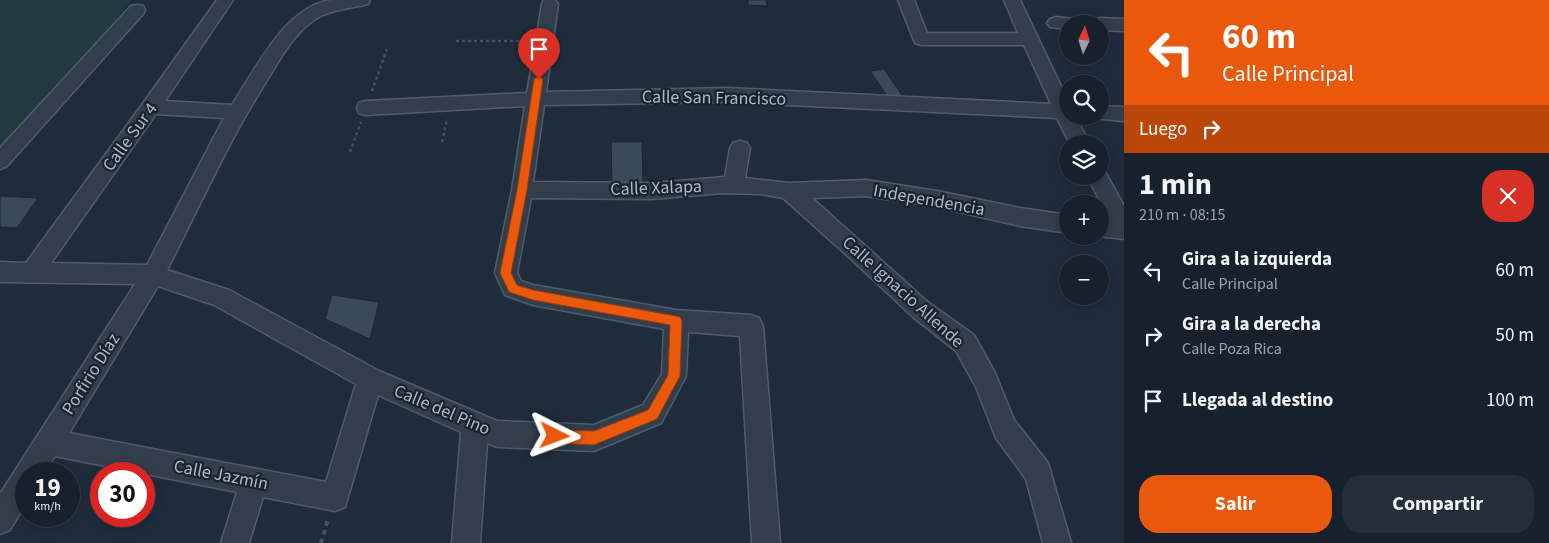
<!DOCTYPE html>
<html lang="es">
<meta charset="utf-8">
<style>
:root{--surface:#17212d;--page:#242e39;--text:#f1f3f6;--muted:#9ea3aa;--line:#363e49;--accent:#ea580c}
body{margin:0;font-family:"Source Sans 3",sans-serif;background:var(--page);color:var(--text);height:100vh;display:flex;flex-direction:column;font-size:19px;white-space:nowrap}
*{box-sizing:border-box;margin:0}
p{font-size:16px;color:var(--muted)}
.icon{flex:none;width:28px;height:28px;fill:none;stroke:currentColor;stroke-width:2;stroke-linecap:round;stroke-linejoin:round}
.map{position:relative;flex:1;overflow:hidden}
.panel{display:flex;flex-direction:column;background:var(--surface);width:425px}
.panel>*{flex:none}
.hud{background:#ea580c;color:#fff;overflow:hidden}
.needle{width:32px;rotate:4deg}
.tools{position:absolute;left:1059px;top:15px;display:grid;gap:10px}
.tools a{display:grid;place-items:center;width:50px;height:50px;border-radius:50%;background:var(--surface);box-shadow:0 2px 12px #0003,0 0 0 1px var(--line);font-size:25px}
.speed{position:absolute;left:15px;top:462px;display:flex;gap:10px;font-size:25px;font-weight:700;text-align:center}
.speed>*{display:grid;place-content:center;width:65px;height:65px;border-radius:50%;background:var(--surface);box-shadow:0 2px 12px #0003,0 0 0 1px var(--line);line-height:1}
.speed small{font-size:12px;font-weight:400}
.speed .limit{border:8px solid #d22;background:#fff;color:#111}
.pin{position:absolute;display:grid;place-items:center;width:42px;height:42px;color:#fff;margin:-51px -21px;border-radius:50% 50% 50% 0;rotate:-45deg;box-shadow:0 0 5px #0007}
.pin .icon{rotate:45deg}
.me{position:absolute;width:55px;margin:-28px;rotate:93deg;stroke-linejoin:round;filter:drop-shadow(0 0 4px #0008)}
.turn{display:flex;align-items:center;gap:18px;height:105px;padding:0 15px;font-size:22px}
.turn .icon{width:65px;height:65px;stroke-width:2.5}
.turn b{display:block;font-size:35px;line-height:42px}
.then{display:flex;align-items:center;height:48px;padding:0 15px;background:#0003;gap:10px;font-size:19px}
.round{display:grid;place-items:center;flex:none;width:52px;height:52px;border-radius:20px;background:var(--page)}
.overview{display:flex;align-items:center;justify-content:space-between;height:85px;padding:0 15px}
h1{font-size:30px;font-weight:700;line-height:38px}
.button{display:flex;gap:10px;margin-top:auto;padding:10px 15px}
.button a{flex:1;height:58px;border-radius:20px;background:var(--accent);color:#fff;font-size:20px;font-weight:700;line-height:58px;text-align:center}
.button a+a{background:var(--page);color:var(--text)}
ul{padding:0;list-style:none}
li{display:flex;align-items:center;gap:15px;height:65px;padding:0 15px}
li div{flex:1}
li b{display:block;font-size:19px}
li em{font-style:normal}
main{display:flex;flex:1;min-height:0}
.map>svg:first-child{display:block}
.green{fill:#213a3d}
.building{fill:#3b4a5b;stroke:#1a2532}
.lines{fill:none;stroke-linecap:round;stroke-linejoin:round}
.street-casing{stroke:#515b69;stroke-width:3}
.path-far1{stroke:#3f575a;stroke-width:2.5;stroke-dasharray:3 3;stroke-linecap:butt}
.path{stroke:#3f575a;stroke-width:4;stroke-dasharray:4.5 4.5;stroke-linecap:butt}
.street{fill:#333e4c;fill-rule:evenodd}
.route{fill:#ea580c;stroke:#983908}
.labels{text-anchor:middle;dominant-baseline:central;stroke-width:4.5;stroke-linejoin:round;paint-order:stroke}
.street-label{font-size:18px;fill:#aeb8c8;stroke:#182330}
</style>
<main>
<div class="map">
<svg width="1124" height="543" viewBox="0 0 1124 543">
<rect width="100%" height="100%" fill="#1f2c3c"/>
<path class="green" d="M0,0H131L0,168Z"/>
<g class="building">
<path d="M748,0H766L767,6L748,5Z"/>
<path d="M884,69L902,95L888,97L870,71Z"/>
<path d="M611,142H642L643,183L612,182Z"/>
<path d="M0,196L38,198L17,228L0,227Z"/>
<path d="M332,295L379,302L370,339L325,319Z"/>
</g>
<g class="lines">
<g class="street-casing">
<g id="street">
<path d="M217,0H233L165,101L232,105C255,70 286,5 332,0C344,0 358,0 370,0L368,4C349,9 331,9 314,20C293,35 282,56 269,77C230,138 200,205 167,270L229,290L379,371L497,421L594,425L643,405L662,374L664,329L533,305L505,295L495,273L512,190L525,106L366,115L359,113L357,108L359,103L366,101L527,93L542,4L544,0H555L558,4L546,92L728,88L1051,104L1024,45H921L915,43L898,0H914L927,33H1018L1004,0H1020L1068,101V116H1075L1090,144H1070L1057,118L728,102L544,105L533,182L652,183L725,177L730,148L733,143L740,141L747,143L750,148L745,178L789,183L866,180L937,191L1020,208L1068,215V233L1020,226L937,207L866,196L812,198L929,303L974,335L995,373L1014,420L1048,463L1071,543H1043L1026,479L996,438L976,387L956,351L913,317L851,259L783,198L760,194L723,193L652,199L531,198L517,273L521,281L533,285L676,310L751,315L759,318L763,326L780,543H752L740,336L688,332L686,376L661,423L594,451L497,447L487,443L480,543H452L461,432L378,395L345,507L335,511L263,497L249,543H221L237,492L55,456L44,474H26V503L10,530L0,534V494L135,284L0,282V262L26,263L144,102ZM156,114L224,118L147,265L51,263ZM158,286L214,305L356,384L326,482L69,433Z"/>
<path d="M137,5L143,6L145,10L143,14L7,166L0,169V148L131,6Z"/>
<path d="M1056,17L1083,20L1085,24H1068V29L1050,27L1047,23L1050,19Z"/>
<path d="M1100,18L1124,19V31L1100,30V24H1092L1094,20Z"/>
<path d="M1100,106L1124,107V121L1093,118L1092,116H1100Z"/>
<path d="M1100,169L1104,170L1124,206V239L1098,236H1100V219L1110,220L1087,176H1100Z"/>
</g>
</g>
<g class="path-far1">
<path d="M456,41H526"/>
<path d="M372,91L387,49"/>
<path d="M442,142L447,119"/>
<path d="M350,152L361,122"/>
</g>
<path class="path" d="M321,543L328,519"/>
<use href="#street" class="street"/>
</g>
<path class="route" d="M539,76L543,79L527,190L511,273L517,285L533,290L676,316L680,317L682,321L680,376L657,419L594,445L555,443L550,441L549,436L550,432L555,430L594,431L648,410L668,375L670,325L533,300L509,292L500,273L517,190L534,79Z"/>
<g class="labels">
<g class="street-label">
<text transform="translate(714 98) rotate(1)">Calle San Francisco</text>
<text transform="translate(130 137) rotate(-54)">Calle Sur 4</text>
<text transform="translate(656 188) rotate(-2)">Calle Xalapa</text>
<text transform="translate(929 200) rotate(10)">Independencia</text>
<text transform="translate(903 292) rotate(42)">Calle Ignacio Allende</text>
<text transform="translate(91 374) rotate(-58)">Porfirio Díaz</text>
<text transform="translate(442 410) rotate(23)">Calle del Pino</text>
<text transform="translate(221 475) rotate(11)">Calle Jazmín</text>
</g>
</g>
</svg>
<div class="tools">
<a><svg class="needle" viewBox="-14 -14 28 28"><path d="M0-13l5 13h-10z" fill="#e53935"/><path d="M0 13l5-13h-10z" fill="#9ea3aa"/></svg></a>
<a><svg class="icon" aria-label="search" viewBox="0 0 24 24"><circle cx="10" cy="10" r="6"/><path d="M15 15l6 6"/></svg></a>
<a><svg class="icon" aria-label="layers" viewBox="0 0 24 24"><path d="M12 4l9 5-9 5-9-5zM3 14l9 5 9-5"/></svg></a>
<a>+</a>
<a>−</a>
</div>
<div class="speed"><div>19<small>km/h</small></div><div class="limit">30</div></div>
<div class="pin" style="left:539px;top:79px;background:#d93025"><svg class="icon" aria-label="arrive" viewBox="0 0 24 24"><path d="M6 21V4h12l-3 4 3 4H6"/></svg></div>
<svg class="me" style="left:555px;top:436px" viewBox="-20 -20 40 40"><path d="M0-17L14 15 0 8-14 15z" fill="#ea580c" stroke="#fff" stroke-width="4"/></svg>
</div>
<section class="panel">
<div class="hud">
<div class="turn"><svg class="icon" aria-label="left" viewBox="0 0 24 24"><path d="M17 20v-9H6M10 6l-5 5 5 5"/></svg><div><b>60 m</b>Calle Principal</div></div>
<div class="then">Luego<svg class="icon" aria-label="right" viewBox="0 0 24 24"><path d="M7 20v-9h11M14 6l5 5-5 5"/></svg></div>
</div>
<div class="overview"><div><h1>1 min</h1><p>210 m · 08:15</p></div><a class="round" style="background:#d93025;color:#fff"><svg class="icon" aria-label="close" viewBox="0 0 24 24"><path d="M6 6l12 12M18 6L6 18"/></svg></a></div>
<ul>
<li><svg class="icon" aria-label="left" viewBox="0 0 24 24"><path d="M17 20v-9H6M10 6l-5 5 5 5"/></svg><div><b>Gira a la izquierda</b><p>Calle Principal</p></div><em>60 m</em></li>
<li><svg class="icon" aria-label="right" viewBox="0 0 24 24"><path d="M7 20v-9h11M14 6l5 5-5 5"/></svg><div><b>Gira a la derecha</b><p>Calle Poza Rica</p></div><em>50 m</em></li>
<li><svg class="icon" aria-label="arrive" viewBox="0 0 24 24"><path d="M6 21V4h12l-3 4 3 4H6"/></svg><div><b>Llegada al destino</b></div><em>100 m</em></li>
</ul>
<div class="button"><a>Salir</a><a>Compartir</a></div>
</section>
</main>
